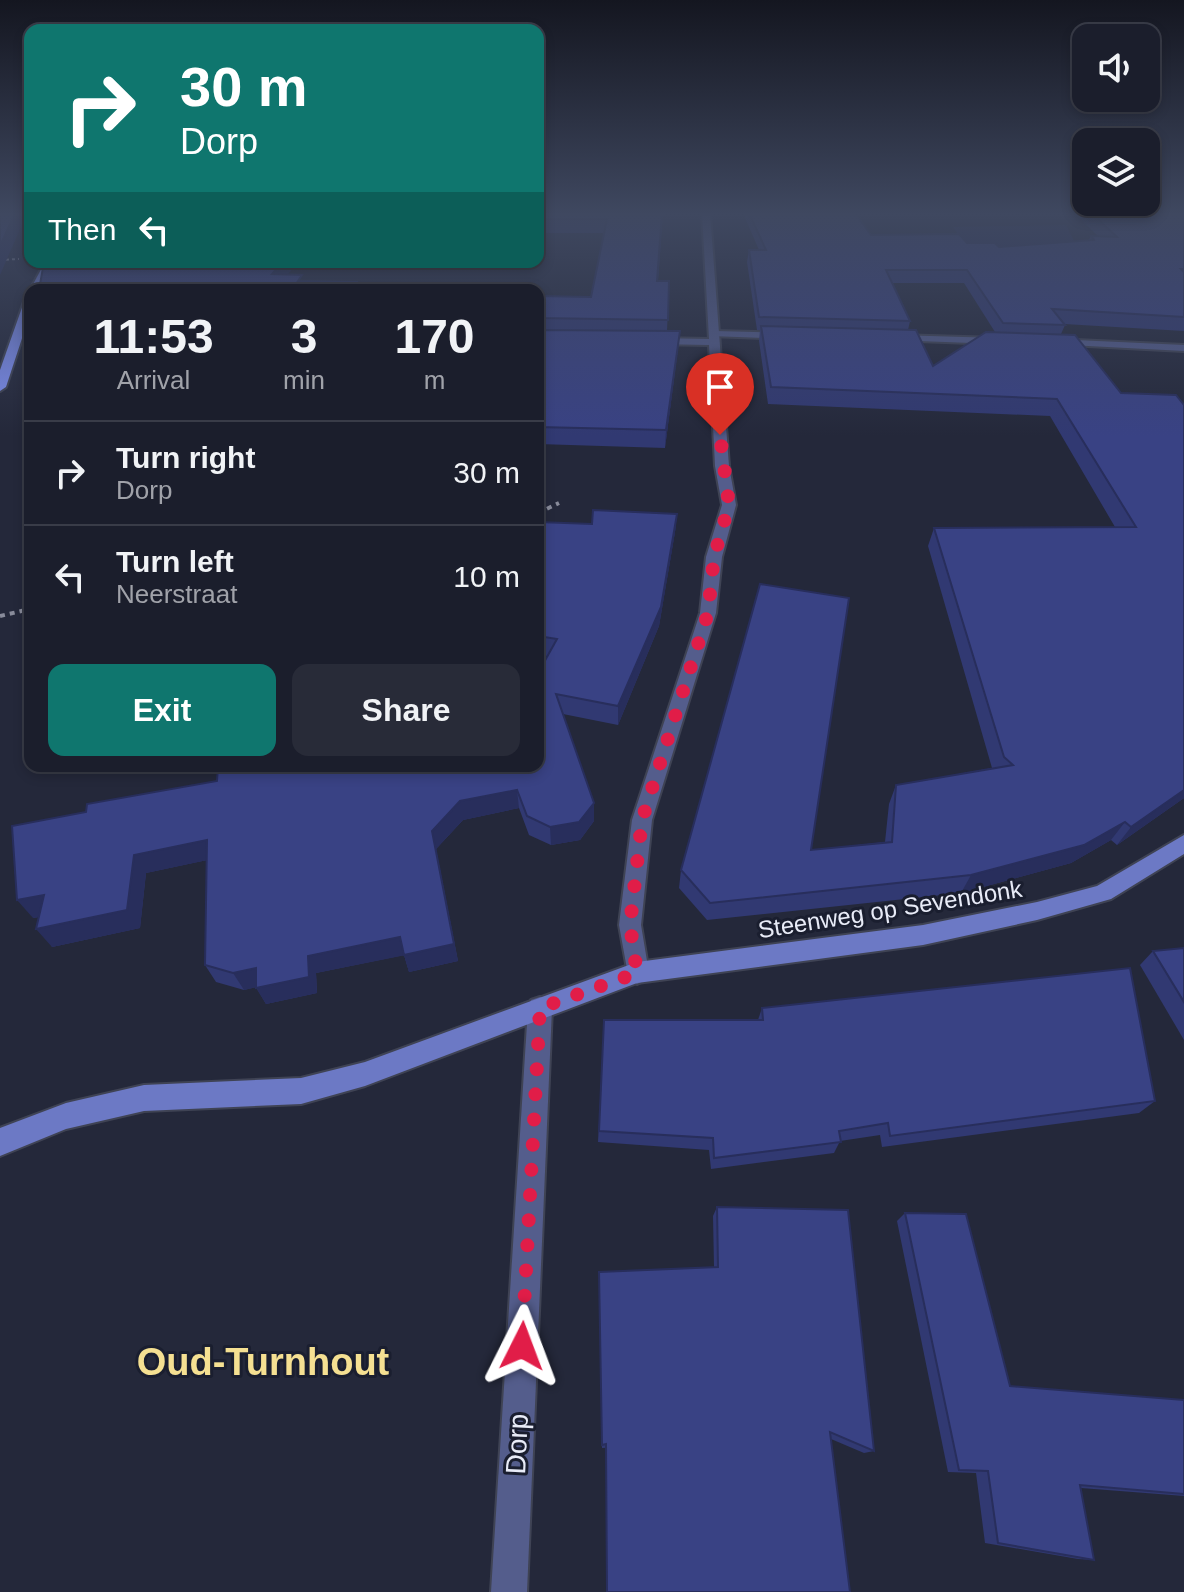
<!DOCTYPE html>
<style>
:root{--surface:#1b1e2c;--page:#282b38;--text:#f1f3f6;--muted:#a0a2a9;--line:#393c48;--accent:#0f766e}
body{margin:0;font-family:Arial,sans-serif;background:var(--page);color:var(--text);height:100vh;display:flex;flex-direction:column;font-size:30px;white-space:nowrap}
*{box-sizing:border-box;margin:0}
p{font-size:26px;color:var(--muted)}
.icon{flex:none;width:44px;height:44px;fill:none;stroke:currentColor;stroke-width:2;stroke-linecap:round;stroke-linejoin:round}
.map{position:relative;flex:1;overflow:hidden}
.drawer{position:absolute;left:24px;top:284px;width:520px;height:488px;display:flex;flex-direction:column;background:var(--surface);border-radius:16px;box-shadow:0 4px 12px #0003,0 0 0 2px var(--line)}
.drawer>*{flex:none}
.banner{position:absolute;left:24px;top:24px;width:520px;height:244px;border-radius:16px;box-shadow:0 4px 12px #0003,0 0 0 2px var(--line);background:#0f766e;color:#fff;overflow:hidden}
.tools{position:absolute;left:1072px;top:24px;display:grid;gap:16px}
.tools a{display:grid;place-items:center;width:88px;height:88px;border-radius:16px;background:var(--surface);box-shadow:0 4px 12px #0003,0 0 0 2px var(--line);font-size:40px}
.pin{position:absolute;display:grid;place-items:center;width:68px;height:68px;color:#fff;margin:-82px -34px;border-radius:50% 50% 50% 0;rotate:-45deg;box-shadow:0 0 8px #0007}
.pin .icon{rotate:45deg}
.me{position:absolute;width:88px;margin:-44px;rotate:3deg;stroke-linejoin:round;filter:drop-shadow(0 0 6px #0008)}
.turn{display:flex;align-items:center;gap:28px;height:168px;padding:0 24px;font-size:36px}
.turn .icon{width:104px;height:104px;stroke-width:2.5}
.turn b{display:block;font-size:56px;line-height:68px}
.then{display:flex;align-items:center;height:76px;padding:0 24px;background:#0003;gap:16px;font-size:30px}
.eta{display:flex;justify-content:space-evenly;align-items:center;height:136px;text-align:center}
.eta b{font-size:48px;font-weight:700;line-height:56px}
.action{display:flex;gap:16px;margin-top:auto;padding:16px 24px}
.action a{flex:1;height:92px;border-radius:16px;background:var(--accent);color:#fff;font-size:32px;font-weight:700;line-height:92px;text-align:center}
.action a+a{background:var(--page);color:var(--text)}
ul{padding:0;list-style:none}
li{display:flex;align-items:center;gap:24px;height:104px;padding:0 24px;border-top:2px solid var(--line)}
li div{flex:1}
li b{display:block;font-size:30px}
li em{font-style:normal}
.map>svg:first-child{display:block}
.green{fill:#272e5c}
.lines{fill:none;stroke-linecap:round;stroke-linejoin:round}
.lane-casing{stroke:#3f4354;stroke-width:4}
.street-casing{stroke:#3f4354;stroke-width:4}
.secondary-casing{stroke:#3f4354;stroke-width:4}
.primary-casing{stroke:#3f4354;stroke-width:4}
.path-far1{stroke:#888b9a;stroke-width:2;stroke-dasharray:3 3;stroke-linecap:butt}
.path{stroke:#888b9a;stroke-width:4;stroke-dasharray:5 5;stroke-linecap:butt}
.lane{fill:#545d8c;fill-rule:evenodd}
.street{fill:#545d8c;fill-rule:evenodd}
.secondary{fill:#6c79c5;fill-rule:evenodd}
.primary{fill:#7e8ff1;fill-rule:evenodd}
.wall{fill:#313972;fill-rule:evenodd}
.shaded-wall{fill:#282e5c}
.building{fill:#394284;stroke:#282e5c;stroke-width:2}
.route{stroke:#e11d48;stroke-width:14;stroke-dasharray:0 25.2}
.labels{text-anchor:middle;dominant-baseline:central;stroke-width:6;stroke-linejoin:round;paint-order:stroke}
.street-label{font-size:24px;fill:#e8ebf7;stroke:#1a1e2f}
.near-street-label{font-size:28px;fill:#e8ebf7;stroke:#1a1e2f}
.near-district-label{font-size:38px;font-weight:bold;fill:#f5e092;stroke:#1a1e2f}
</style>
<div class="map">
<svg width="1184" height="1592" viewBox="0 0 1184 1592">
<rect width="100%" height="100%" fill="#24283a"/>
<path class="green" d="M1066,225L1080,253H971L953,227Z"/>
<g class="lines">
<g class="lane-casing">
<g id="lane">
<path d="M715,331L787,333L792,336L787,339L711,336L710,334Z"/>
<path d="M895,335L999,338L1004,341L999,344L891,340L890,338Z"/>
<path d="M1054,339L1184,345V351L1050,344V340Z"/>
</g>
</g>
<g class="street-casing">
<g id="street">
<path d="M702,213H710L729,466L736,505L722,557L716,613L652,820L641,925L649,973L645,980L637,984L629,980L619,925L632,820L700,613L706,557L722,505L715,466L709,345L654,344L649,341L654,338L709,339Z"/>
<path d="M540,997L549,1000L552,1008L527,1592H491L528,1008L531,1000Z"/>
</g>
</g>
<g class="secondary-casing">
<path id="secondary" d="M1184,835V854L1111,899L1037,920L923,945L637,983L365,1086L301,1104L144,1111L66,1129L0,1156V1128L66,1103L144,1085L301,1078L365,1062L637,962L923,925L1037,902L1097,886Z"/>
</g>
<g class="primary-casing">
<g id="primary">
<path d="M45,262H55L40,290H30Z"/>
<path d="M30,296V314L6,387L0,391V370L25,299Z"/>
</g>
</g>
<path class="path-far1" d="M0,260L19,259"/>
<g class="path">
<path d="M538,513L559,503"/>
<path d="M0,616L30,609"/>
</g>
<use href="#lane" class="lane"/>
<use href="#street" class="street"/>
<use href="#secondary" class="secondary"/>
<use href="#primary" class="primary"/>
</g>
<g class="wall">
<path d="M538,213H663L658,281H669L667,331L678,348L665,448L538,444V296L591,297L604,233H538Z"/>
<path d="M743,213H855L871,235L999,247L1089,240L1091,236H1098L1074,213H1184V331L1064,324L1065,325L1061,334L1121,393L1184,405V798L1117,845L1111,840L1071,863L961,893L707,920L679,888L681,870L811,850L885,842L889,804L896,785L992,768L928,546L934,528L1115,527L1050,416L768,404L759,341L760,330H757L747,262L749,250H759ZM892,283H964L995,332L933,366L908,330L910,321Z"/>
<path d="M677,514L675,532L659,626L618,725L563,714L594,821L580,840L551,845L529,835L519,808L463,820L436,849L458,961L409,972L404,955L316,973L317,993L266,1004L256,987L244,990L216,982L205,965L207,860L146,873L140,928L52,947L39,917L33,918L86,812L217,781L538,766L547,656L538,655V522L592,524Z"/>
<path d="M1184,948V1040L1140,965L1153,951Z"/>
<path d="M762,1008L1155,1101L1139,1113L882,1147L880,1135L840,1141L834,1153L711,1169L709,1150L598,1142L604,1020H758Z"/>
<path d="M717,1207L874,1451L864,1453L831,1439L602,1448L599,1272L714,1267L713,1216Z"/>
<path d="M905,1213L1010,1386L1184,1400V1496L1081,1488L1094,1560L1078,1559L985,1543L976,1473L948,1472L897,1221Z"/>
</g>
<g class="shaded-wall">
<path d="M15,213H27L0,275V246Z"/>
<path d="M282,262H298L276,289L272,274Z"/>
<path d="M680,331L678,348L665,448L666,430Z"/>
<path d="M30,386V397L25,387Z"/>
<path d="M677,514L675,532L659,626L618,725V706Z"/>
<path d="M517,790L519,808L463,820L436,849L458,961L409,972L404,955L432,831L460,801Z"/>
<path d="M1184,790V798L1117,845L1131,827Z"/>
<path d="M594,803V821L580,840L551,845L550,827Z"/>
<path d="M1125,822L1111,840L1071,863L961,893L971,875Z"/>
<path d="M207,840L217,858L146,873L140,928L52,947L36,929L134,855Z"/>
<path d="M44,895L59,913L33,918L17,900Z"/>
<path d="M400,937L406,955L316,973L317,993L266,1004L256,988L308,956Z"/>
<path d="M256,968L266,985L244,990L233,973Z"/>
</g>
<g class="building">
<path d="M0,213H15L0,246Z"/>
<path d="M538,213H662L657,281H669L668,320L538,318V296L591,297L607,219H538Z"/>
<path d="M749,213H855L871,235L959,234L967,243H995L999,247L1094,240L1091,236L1117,237L1091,213H1184V269H1181L1184,272V317L1052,309L1065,325L1003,323L967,270H886L910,321L759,317L749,250H766Z"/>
<path d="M44,262H282L272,274L302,275L298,281L357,282V290H39Z"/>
<path d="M761,326L916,330L933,366L986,332L1075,335L1121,393L1176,395L1184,405V790L1131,827L1125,822L1084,845L971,875L710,903L681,870L760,584L849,598L811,850L892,842L896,785L1013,765L1004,757L934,528L1136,527L1057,399L771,387Z"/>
<path d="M538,330L680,331L666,430L538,427Z"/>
<path d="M30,353V386L25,387Z"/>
<path d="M593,510L677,514L661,607L618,706L556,694L594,803L579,822L550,827L527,816L517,790L460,801L432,831L454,944L404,955L400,937L308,956L309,977L256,988V968L233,973L205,965L207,840L134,855L127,910L36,929L44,895L17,900L12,826L86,812L87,804L217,781L218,766H538V673L557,639L538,636V582L540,578H538V522L592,524Z"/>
<path d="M1184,948V1002L1153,951Z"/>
<path d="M1130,968L1155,1101L890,1136L888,1123L839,1131L841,1142L714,1158L713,1138L599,1131L604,1020H763L762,1008Z"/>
<path d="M717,1207L848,1210L874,1451L830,1432L850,1592H607L606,1444L602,1445L599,1272L718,1267Z"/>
<path d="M905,1213L966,1214L1010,1386L1184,1400V1494L1080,1485L1094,1560L998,1543L988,1471L959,1470Z"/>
</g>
<linearGradient id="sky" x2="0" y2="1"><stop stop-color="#141620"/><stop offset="0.49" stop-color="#3f4860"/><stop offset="1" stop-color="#3f4860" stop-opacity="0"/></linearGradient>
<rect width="1184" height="436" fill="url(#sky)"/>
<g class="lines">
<path class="route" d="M522,1346L540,1008L637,973L630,925L642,820L708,613L714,557L729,505L720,435"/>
</g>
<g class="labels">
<g class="street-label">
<text transform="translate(890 909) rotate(-9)">Steenweg op Sevendonk</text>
</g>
<g class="near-street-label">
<text transform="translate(517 1444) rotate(-87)">Dorp</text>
</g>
<g class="near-district-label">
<text x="263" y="1362">Oud-Turnhout</text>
</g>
</g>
</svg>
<div class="tools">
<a><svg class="icon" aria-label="sound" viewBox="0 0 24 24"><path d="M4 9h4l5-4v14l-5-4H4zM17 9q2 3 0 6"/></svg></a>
<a><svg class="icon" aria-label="layers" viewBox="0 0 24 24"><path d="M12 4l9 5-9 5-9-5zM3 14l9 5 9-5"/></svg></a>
</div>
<div class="pin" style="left:720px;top:435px;background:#d93025"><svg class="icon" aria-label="arrive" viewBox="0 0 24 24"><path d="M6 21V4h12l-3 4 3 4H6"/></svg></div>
<svg class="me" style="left:522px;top:1346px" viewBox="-20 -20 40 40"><path d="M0-17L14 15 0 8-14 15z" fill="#e11d48" stroke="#fff" stroke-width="4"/></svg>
<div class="banner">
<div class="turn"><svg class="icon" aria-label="right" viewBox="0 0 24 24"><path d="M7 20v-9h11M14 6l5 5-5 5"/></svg><div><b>30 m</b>Dorp</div></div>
<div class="then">Then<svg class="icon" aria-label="left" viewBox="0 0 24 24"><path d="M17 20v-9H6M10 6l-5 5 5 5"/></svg></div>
</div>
<section class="drawer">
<div class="eta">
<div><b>11:53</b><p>Arrival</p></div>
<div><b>3</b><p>min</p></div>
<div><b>170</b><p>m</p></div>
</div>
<ul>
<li><svg class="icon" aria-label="right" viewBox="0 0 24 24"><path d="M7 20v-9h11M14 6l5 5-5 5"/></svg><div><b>Turn right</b><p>Dorp</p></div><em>30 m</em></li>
<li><svg class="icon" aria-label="left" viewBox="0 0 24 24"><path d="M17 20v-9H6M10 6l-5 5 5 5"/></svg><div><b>Turn left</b><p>Neerstraat</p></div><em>10 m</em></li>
</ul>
<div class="action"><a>Exit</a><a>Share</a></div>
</section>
</div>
